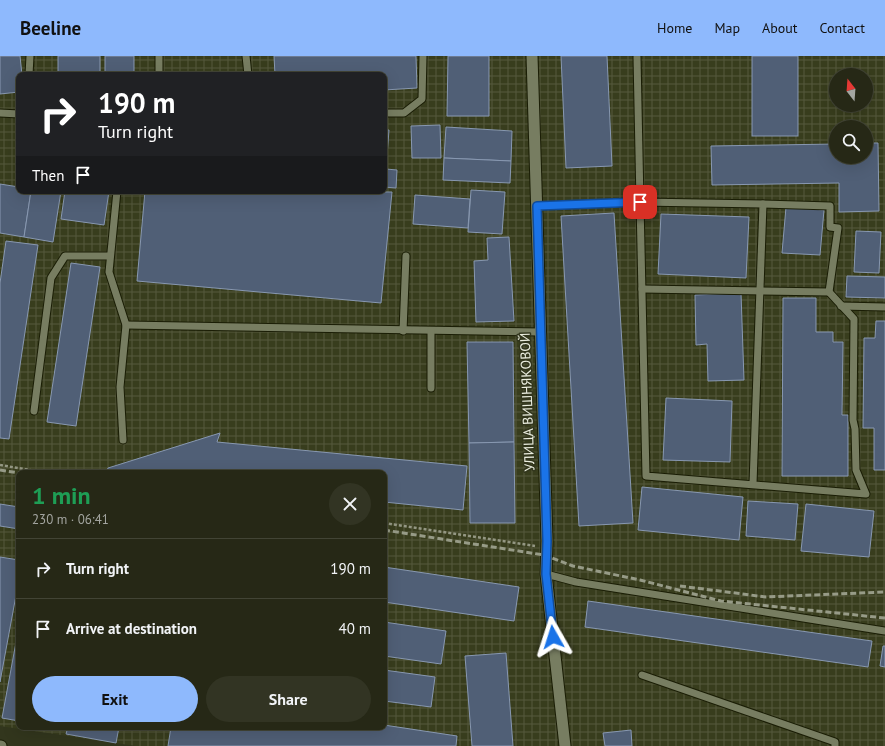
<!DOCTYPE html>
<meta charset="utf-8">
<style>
:root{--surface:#262816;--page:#323423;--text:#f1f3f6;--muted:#a4a6a1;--line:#424435;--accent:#8eb9fd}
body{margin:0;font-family:"PT Sans",sans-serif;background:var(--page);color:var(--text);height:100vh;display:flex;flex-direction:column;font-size:15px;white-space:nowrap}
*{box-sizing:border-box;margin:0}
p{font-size:13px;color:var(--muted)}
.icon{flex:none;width:22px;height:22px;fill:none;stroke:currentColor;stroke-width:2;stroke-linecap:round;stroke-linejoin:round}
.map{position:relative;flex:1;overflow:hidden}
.details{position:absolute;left:16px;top:414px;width:371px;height:260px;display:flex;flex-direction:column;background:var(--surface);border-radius:8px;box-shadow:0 4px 16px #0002,0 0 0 1px var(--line)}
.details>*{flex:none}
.guide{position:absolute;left:16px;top:16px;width:371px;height:122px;border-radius:8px;box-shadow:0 4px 16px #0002,0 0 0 1px var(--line);background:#202124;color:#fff;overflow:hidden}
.needle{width:26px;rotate:343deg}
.buttons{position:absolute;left:829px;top:12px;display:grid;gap:8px}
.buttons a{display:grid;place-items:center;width:44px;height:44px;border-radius:50%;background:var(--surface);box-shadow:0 4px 16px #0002,0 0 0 1px var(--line);font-size:20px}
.pin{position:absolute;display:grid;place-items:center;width:34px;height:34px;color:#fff;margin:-17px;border-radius:8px;box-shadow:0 2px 6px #0006}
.me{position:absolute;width:44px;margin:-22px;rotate:354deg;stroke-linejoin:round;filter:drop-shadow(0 0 3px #0008)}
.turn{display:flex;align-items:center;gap:14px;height:84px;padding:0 16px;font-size:18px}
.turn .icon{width:52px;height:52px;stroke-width:2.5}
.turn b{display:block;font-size:28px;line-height:34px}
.then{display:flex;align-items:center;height:38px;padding:0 16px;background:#0003;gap:8px;font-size:15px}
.round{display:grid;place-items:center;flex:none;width:42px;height:42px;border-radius:21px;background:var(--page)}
.summary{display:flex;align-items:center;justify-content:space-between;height:68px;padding:0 16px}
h1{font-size:24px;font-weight:800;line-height:30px;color:#1e9e55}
.action{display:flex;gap:8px;margin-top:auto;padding:8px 16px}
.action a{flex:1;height:46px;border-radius:24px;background:var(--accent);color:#111;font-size:16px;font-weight:800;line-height:46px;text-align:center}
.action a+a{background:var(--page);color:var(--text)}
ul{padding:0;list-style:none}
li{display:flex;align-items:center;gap:12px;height:60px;padding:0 16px;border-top:1px solid var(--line)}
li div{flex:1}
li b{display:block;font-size:15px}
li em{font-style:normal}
header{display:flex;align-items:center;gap:24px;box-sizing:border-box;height:56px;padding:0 20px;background:var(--accent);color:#111}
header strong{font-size:19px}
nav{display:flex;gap:22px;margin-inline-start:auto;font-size:14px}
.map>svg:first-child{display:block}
.industrial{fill:url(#industrial-grid);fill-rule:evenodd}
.building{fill:#505f76;stroke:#8898b1}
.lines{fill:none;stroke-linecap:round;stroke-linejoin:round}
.service-casing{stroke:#1a1d05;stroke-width:9}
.minor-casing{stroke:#1a1d05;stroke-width:13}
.path{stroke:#949783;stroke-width:2.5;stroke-dasharray:3 2;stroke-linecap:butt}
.service{stroke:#777d61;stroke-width:7}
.minor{stroke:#777d61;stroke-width:11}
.rail{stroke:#979b87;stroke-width:3;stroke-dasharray:6 3;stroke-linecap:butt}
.route-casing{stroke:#114b97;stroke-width:10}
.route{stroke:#1a73e8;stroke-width:7}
.labels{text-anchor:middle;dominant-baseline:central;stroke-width:3;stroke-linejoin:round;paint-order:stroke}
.street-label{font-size:14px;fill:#eaedde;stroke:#32361d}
</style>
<header>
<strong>Beeline</strong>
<nav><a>Home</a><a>Map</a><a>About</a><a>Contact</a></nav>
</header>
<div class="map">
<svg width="885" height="690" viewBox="0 0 885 690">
<defs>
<pattern id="industrial-grid" width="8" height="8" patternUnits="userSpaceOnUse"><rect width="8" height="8" fill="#383d1d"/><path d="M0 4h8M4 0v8" fill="none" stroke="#55593d"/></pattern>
</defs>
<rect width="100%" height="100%" fill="#32361d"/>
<path class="industrial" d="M0,0H885V690H136L0,670ZM19,19H384V135H19ZM836,19H866V49H836ZM836,71H866V101H836ZM19,417H384V671H19Z"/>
<g class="building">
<path d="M0,0H20L22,19H19V36L0,38Z"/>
<rect x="58" y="0" width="42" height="19"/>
<rect x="105" y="0" width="29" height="19"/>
<path d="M274,0H416L417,32L384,34V19H275Z"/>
<path d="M448,0H489V60H447Z"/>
<path d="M561,0H607L612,110L566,112Z"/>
<rect x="752" y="0" width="46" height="80"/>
<path d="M440,69L441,102H412L411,70Z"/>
<path d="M446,71L512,75L511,105L444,102Z"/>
<path d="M384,74H389L386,113L397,114L396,132L384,131Z"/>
<path d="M866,87H878L879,155L839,156V127L712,129L711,90L836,88V101H866Z"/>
<path d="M444,102L511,105L510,127L443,124Z"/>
<path d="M0,128L19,131V135H31L24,181L0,177Z"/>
<path d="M471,134L505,136L502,178L468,176Z"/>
<path d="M31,135H61L53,186L24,181Z"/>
<path d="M65,135H109L104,169L61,163Z"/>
<path d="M145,135L392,136L381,247L137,225Z"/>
<path d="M415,139L470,143L468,172L413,168Z"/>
<path d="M786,151L824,154L820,199L782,197Z"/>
<path d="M614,157L633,467L579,470L561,160Z"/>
<path d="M661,158L749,161L746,222L658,218Z"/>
<path d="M856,175L881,176L879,217L854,216Z"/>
<path d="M509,181L514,265L476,266L474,205L488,204L487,182Z"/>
<path d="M6,185L38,189L9,383L0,382V227Z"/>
<path d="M71,207L100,211L76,370L47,366Z"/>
<path d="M847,220L885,221V242L846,241Z"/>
<path d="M741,237L744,324L708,325L707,288L696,289L695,239Z"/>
<path d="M783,242H816V276H833V286H843L842,359H848V420H782Z"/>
<path d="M876,265H885V414H874V372H863L864,282H875Z"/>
<path d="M467,286H513L514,386L469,387Z"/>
<path d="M666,342L732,345L730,406L663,404Z"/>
<path d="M220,377L217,386L467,410L463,454L384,446V417H106L108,412Z"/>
<path d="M514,386L515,467H470L469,387Z"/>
<path d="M642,431L743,441L739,484L638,474Z"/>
<path d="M748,445L798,448L795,484L746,480Z"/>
<path d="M0,448L19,451V473L0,470Z"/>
<path d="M806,448L874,455L869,501L801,495Z"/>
<path d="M0,501L19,504V523L0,626Z"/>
<path d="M384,511L519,531L514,565L384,546Z"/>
<path d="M588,545L872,585L868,611L585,571Z"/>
<path d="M384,566L446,575L441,608L384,600Z"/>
<path d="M19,570V665L2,662Z"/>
<path d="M883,590H885V611L880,610Z"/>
<path d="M506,597L513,690H472L465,600Z"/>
<path d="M384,614L435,621L431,651L384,645Z"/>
<path d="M384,669L457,680L456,690H168L171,671H384Z"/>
<path d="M68,671H119L116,687L66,678Z"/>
<path d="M631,674L632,690H605L603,677Z"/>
</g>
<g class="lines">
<g class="service-casing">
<g id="service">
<path d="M159,0V19"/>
<path d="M246,0L248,19"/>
<path d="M29,19L30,0"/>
<path d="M0,57L19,58"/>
<path d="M384,57H404L422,43L423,0"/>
<path d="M117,135L109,216L126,269L120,331L123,384"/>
<path d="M537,150L640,146L637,1"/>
<path d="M642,233L829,236L838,172L830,171V150L763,148"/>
<path d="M841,250L885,251"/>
<path d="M126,269L540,276"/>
<path d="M403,275L406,200"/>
<path d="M431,332V275"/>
<path d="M34,355L51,222L65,200H110"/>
<path d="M753,428L763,148L640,146L646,420L866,438L856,414L855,373L853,364L854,263L829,236"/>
<path d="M546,518L576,526L885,575"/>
<path d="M642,619L835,686V690"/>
</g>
</g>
<g class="minor-casing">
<g id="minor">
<path d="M532,0L547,485L546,518L565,690"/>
<path d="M0,690H1"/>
</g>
</g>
<g class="path">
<path d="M0,409L48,417"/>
<path d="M384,467L535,490"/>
</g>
<use href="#service" class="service"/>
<use href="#minor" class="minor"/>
<g class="rail">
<path d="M0,414L19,417"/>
<path d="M384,474L544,499L573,510L640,524L721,545L885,562"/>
<path d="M680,530L766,541L885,536"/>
</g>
</g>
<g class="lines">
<g class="route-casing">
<path id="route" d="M553,581L546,518L547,485L537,150L640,146"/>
</g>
<use href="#route" class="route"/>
</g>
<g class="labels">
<g class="street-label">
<text transform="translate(527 346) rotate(-92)">УЛИЦА ВИШНЯКОВОЙ</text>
</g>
</g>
</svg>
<div class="buttons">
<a><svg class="needle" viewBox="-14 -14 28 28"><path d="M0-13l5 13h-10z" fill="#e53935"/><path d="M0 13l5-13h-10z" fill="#a4a6a1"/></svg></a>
<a><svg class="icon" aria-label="search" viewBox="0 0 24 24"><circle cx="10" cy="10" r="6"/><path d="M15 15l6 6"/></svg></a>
</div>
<div class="pin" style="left:640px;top:146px;background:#d93025"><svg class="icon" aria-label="arrive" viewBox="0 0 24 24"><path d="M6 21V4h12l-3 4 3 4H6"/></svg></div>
<svg class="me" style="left:553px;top:581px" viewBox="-20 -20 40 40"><path d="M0-17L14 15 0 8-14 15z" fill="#1a73e8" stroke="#fff" stroke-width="4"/></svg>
<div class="guide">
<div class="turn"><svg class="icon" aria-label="right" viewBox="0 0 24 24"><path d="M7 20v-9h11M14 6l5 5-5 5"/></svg><div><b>190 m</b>Turn right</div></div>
<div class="then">Then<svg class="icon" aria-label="arrive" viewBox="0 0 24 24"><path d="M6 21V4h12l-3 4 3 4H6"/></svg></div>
</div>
<section class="details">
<div class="summary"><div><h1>1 min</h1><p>230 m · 06:41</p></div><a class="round"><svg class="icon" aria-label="close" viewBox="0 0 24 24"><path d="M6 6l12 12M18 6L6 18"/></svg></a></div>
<ul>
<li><svg class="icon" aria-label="right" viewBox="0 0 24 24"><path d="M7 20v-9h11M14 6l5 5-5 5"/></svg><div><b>Turn right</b></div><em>190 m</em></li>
<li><svg class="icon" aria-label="arrive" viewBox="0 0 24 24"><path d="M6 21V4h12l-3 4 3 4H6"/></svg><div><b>Arrive at destination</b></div><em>40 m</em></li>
</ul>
<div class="action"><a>Exit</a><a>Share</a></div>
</section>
</div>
